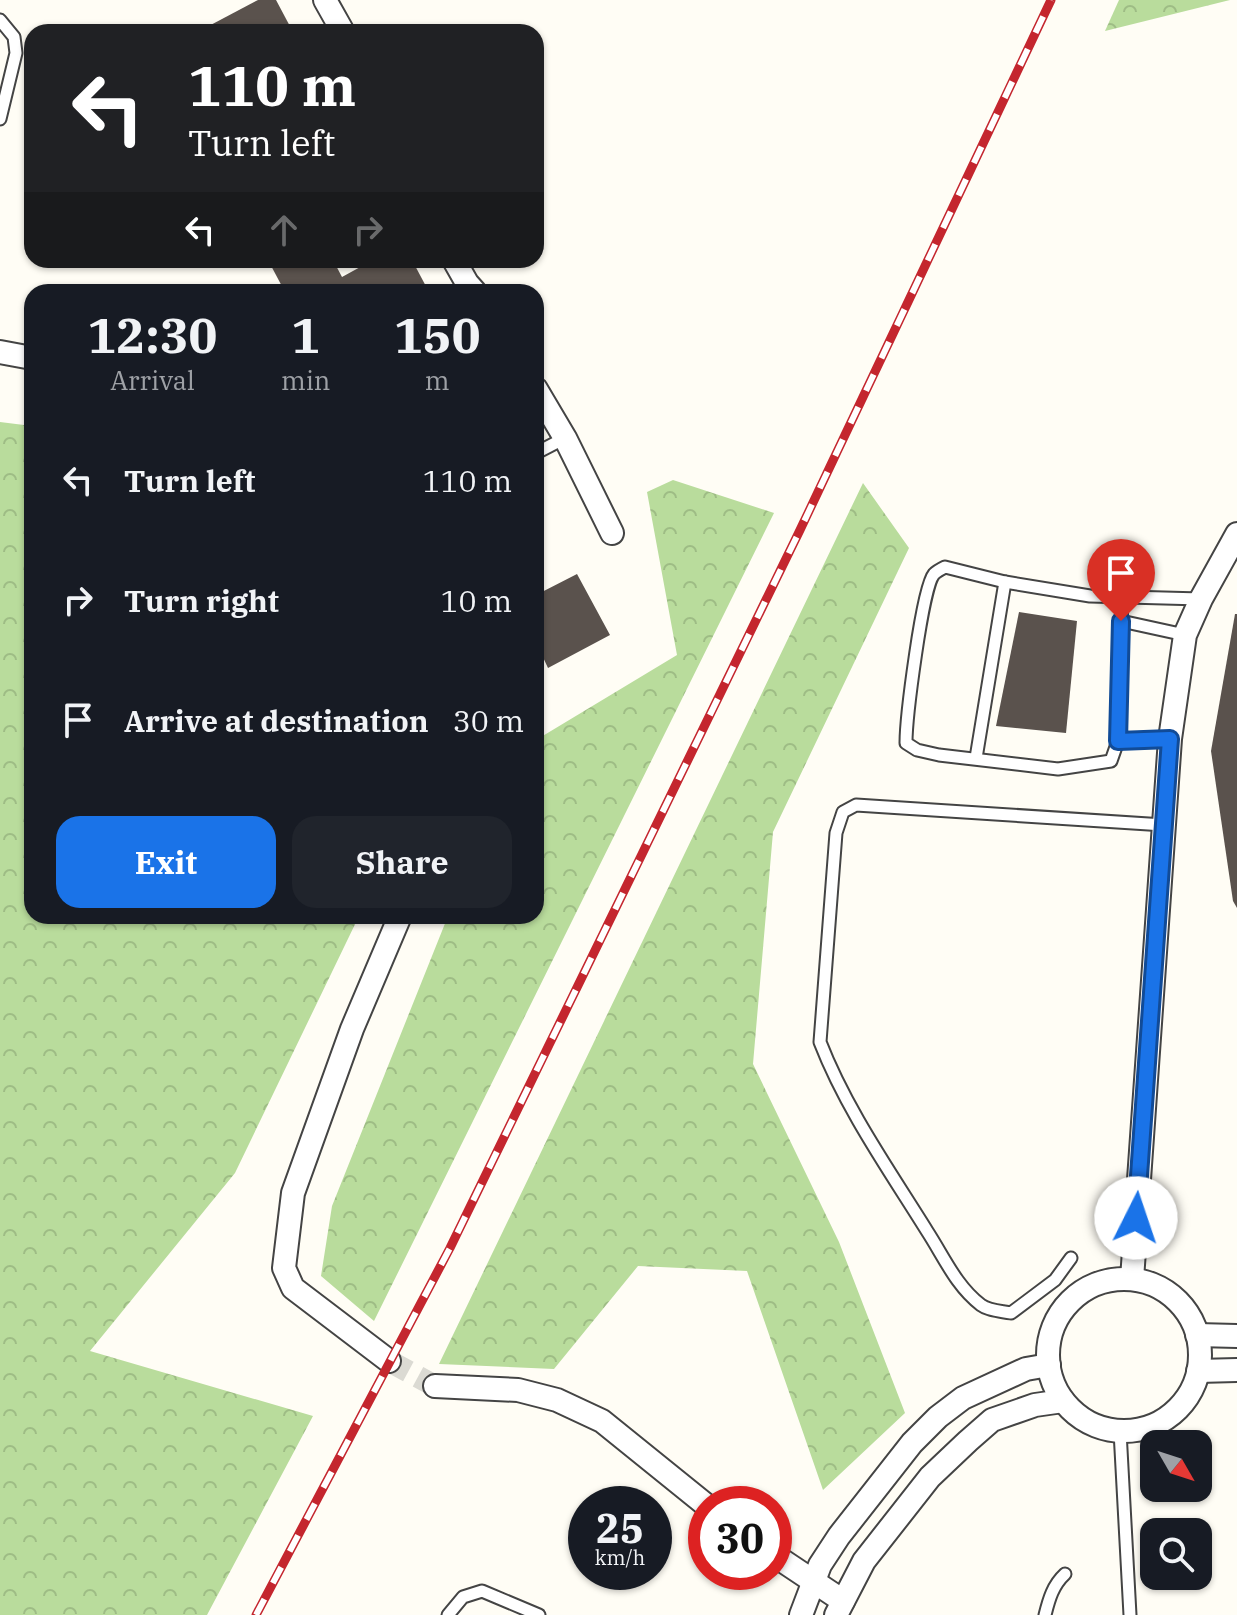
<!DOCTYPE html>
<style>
:root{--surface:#171b24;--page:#20242c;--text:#f1f3f6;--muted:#9ea1a6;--accent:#1a73e8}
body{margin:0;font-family:"IBM Plex Serif",serif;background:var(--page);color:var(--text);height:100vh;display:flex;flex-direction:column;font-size:30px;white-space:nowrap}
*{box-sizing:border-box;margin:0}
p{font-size:26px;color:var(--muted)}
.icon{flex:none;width:44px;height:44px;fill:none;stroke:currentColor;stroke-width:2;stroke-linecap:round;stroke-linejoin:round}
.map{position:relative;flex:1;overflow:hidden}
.panel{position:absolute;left:24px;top:284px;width:520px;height:640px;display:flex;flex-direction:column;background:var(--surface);border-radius:24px;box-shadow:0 2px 6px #0004}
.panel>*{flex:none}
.guide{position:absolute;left:24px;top:24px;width:520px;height:244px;border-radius:24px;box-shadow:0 2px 6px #0004;background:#202124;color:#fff;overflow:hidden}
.needle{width:52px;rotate:129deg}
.buttons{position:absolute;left:1140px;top:1430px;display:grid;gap:16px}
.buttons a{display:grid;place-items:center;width:72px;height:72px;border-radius:16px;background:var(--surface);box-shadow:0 2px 6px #0004;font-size:40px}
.speed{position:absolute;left:568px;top:1486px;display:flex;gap:16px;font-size:40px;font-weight:700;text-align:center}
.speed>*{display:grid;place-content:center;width:104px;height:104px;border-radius:50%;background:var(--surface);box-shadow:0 2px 6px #0004;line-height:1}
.speed small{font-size:20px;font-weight:400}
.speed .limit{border:12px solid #d22;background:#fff;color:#111}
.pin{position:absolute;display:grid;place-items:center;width:68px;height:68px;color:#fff;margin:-82px -34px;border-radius:50% 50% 50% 0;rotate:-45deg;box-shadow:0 0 8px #0007}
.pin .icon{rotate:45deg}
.me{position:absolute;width:88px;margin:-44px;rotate:4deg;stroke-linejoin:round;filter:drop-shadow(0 0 6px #0008)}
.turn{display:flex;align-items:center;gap:28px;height:168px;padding:0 32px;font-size:36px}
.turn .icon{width:104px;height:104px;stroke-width:2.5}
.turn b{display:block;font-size:56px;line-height:68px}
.lanes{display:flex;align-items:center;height:76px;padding:0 32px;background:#0003;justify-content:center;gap:40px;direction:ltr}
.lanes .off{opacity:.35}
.eta{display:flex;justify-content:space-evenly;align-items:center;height:136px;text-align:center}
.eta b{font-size:48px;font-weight:800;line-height:56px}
.primary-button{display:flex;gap:16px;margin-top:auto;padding:16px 32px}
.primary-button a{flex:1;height:92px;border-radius:24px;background:var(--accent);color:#fff;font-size:32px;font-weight:800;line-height:92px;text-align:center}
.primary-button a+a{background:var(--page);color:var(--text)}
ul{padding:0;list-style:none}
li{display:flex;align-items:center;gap:24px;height:120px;padding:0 32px}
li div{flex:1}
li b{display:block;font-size:30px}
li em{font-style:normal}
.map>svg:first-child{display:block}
.forest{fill:url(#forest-crowns)}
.building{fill:#5a524d}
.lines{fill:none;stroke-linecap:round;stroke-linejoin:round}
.minor-tunnel{stroke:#dbdad3;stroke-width:22;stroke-dasharray:22 11;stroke-linecap:butt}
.service-casing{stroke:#444;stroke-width:15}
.minor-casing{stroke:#444;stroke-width:26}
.service{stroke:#fff;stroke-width:11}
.minor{stroke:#fff;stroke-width:22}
.rail-casing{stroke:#c4262e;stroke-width:9}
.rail{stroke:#fff;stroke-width:6;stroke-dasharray:18;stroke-linecap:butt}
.route-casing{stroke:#114b97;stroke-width:20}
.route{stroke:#1a73e8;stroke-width:14}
</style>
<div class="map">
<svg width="1237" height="1615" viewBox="0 0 1237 1615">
<defs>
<pattern id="forest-crowns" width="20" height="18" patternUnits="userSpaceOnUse" patternTransform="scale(2)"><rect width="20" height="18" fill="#b9dc9c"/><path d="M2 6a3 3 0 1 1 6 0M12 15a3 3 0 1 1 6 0" fill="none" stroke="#9ebc85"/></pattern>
</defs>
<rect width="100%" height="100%" fill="#fffdf5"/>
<g class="forest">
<path d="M1119,0H1230L1105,31Z"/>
<path d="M0,422L32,426V916H359L235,1173L90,1351L313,1416L207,1615H0Z"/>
<path d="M673,480L774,513L374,1321L321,1276L332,1206L448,916H536V740L677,655L647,492Z"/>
<path d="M863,483L909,548L773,832L753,1064L839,1242L905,1413L823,1490L747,1271L638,1266L554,1369L439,1364Z"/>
</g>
<g class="building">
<path d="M258,0H276L293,32H207L205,28Z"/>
<path d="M268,260H333L342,277L373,260H412L429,292H285Z"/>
<path d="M577,574L610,635L548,668L541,653L536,656V595Z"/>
<path d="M1019,612L1077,621L1066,733L996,726Z"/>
<path d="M1235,614H1237V908L1233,901L1211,751Z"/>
</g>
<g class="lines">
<path class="minor-tunnel" d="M389,1361L435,1386"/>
<g class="service-casing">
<g id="service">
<path d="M0,20L14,37L16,53L0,119"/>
<path d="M536,453L565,438"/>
<path d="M1122,596L1118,741L1111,761L1058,769L939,755L917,750L906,743C906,719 922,588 934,574C937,571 941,569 945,567L1005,582L1090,596L1201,599"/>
<path d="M1121,621L1185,635"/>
<path d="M1118,741L1170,739"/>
<path d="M976,758L1005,582"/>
<path d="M1071,1258L1055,1280L1011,1313C1001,1311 989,1311 981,1305C956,1286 944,1257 927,1231C889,1170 846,1109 820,1042L836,833L843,812L856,805L1164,825"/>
<path d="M1120,1431L1130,1615"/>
<path d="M448,1615L463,1597L482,1591L539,1615"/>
<path d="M1045,1615C1049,1599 1053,1585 1065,1574"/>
</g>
</g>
<g class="minor-casing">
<g id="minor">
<path d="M325,0L343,32"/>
<path d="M454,260L467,283L475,292"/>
<path d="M0,352L32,358"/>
<path d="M536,389L565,438L612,533"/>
<path d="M1132,1279L1170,739L1185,635L1201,599L1237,534"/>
<circle cx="1124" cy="1355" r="76"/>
<path d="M1197,1335L1237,1336"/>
<path d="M389,1361L293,1288L284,1268L293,1193L352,1029L400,916"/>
<path d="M1198,1371L1237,1370"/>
<path d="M435,1386L518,1390L557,1400L602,1421L706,1505"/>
<path d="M774,1555L843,1601"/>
<path d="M801,1615L820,1565L839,1536L912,1443L938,1417L963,1398L1026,1369L1049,1365"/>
<path d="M836,1615L864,1561L930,1477L968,1441L992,1420L1035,1405L1063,1401"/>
</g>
</g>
<use href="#service" class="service"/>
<use href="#minor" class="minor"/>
<g class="rail-casing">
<path id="rail" d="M256,1615L450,1248L800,530L1051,0"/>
</g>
<use href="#rail" class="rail"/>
</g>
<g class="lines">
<g class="route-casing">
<path id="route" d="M1121,621L1118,741L1170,739L1136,1218"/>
</g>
<use href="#route" class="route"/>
</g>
</svg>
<div class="buttons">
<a><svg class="needle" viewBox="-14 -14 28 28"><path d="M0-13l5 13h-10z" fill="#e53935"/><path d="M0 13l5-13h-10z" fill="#9ea1a6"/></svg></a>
<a><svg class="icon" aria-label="search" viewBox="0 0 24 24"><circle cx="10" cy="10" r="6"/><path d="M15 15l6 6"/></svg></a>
</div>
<div class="speed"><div>25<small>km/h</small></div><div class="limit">30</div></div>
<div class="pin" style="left:1121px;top:621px;background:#d93025"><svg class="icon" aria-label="arrive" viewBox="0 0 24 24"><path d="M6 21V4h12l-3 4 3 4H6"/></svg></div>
<svg class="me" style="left:1136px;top:1218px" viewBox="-20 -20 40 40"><circle r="19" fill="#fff"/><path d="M0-13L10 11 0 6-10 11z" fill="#1a73e8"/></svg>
<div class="guide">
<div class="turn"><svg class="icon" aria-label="left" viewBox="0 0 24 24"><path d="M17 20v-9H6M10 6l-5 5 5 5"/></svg><div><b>110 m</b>Turn left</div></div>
<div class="lanes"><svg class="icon" aria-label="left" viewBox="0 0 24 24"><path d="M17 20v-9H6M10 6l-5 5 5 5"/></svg><svg class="icon off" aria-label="ahead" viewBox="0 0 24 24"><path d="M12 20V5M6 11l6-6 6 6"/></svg><svg class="icon off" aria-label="right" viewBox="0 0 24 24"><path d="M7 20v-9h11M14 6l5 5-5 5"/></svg></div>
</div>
<section class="panel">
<div class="eta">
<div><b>12:30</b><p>Arrival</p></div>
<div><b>1</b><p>min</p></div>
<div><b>150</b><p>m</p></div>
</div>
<ul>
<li><svg class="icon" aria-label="left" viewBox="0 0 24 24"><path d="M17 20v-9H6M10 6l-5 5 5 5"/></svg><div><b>Turn left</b></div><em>110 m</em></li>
<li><svg class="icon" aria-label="right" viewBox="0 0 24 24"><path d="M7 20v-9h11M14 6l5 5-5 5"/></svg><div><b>Turn right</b></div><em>10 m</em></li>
<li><svg class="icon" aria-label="arrive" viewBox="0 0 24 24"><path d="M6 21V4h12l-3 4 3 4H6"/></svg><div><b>Arrive at destination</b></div><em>30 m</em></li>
</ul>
<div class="primary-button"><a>Exit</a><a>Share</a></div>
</section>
</div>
